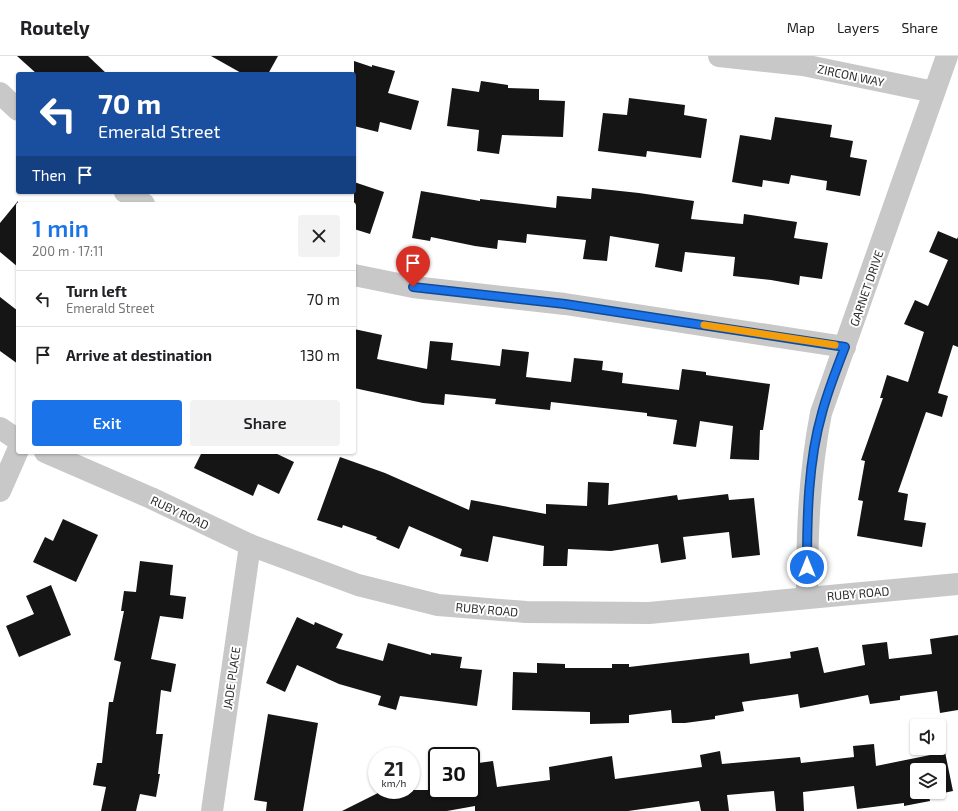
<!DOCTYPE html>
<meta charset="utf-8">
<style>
:root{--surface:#fff;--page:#f2f2f2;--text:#202124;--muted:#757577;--line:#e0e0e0;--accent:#1a73e8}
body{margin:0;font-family:"Exo 2",sans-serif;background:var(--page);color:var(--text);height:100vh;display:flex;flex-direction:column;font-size:15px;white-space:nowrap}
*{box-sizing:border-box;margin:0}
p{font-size:13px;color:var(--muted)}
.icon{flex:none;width:22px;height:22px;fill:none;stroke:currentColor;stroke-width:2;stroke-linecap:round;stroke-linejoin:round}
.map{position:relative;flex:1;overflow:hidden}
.drawer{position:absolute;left:16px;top:146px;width:340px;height:252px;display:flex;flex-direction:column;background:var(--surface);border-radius:4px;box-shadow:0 1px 3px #0004}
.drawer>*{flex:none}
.top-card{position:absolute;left:16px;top:16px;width:340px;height:122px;border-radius:4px;box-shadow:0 1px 3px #0004;background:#1a4fa0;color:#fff;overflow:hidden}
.buttons{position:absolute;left:910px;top:663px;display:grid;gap:8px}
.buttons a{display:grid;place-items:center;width:36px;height:36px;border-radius:4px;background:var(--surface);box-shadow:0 1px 3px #0004;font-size:20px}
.speed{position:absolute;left:368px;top:691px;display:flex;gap:8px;font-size:20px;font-weight:700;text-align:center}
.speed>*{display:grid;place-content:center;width:52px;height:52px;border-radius:50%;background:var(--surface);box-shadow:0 1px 3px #0004;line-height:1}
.speed small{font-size:10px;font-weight:400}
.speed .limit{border:2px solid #111;border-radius:6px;background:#fff;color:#111}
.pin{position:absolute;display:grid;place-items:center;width:34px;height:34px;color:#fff;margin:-41px -17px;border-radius:50% 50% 50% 0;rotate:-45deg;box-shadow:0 0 4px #0007}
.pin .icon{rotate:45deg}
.me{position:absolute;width:44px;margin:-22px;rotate:0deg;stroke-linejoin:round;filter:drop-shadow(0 0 3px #0008)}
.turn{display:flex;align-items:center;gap:14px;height:84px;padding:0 16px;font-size:18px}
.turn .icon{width:52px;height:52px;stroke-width:2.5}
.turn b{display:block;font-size:28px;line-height:34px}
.then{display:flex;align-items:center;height:38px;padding:0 16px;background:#0003;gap:8px;font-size:15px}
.round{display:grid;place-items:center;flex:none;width:42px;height:42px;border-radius:4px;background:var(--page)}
.head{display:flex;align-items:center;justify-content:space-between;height:68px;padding:0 16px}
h1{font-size:24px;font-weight:600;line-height:30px;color:var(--accent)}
.button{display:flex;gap:8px;margin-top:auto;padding:8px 16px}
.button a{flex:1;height:46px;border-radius:4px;background:var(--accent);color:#fff;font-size:16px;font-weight:600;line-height:46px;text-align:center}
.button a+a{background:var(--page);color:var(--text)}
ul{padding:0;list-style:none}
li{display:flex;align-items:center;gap:12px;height:56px;padding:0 16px;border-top:1px solid var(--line)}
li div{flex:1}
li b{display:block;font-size:15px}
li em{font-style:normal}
header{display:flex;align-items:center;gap:24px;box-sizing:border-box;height:56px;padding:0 20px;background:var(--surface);border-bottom:1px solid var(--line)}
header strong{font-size:19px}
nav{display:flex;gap:22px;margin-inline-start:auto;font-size:14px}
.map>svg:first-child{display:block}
.building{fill:#151515;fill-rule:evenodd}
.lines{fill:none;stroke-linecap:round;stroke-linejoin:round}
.minor{stroke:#c8c8c8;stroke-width:22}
.route-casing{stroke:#114b97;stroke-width:10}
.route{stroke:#1a73e8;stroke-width:7}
.slow{stroke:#f59e0b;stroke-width:7}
.labels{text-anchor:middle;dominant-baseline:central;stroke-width:4;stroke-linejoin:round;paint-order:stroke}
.street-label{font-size:12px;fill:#2e2e2e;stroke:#fff}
</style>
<header>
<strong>Routely</strong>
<nav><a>Map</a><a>Layers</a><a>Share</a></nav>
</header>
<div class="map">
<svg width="958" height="755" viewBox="0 0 958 755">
<rect width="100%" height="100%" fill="#fff"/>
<g class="building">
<path d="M17,0H88L107,18H37Z"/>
<path d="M211,0H278L268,18H243Z"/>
<path d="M354,5L372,11V9L395,15L388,37L419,45L411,74L380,66L378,76L354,70Z"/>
<path d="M481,25L508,29V32L539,33V44L565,45L563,81L502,79L499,98L477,95L479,74L447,70L452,32L479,36Z"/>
<path d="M629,42L685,49L684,59L707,63L701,102L647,95L646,101L598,95L603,57L627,59Z"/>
<path d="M775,61L832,69L830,81L853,85L850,101L867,104L860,140L826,134L827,125L791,119L789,128L763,124L762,131L732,126L740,79L771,84Z"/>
<path d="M354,126L384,136L370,178L354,173Z"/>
<path d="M592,132L639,137L694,145L691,163L743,168L744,158L797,166L794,182L828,187L822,223L800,220L799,229L771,224L733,220L735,201L685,196L682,216L655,211L659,188L610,180L607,205L583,203L586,184L527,178L526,187L498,184L497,193L475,190L431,181L430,185L412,182L421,135L480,145V143L556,152L557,140L591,143Z"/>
<path d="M18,145V211L0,196V167Z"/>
<path d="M938,175L957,183L958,181V291L953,289L938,337L948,340L942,361L926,356L898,436L908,438L904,464L926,467L922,491L857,480L863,445L858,444L865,405L861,404L883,342H880L887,319L908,326L924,276L904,268L915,244L928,250L948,204L929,196Z"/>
<path d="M0,241L18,255V308L0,295Z"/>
<path d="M354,273L382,279L377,303L427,313L430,285L453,287L451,304L500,310L502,293L529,296L526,321L571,326L574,302L603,305L602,314L623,317L622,327L679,334L682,313L706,316V319L770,328L763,374H760L759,404L730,403L733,370L700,365L696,391L673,388L677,364L647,360V357L551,346L550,354L495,348L496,343L445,338L444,349L423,347L354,332Z"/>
<path d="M202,396H273L294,406L279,438L258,428L253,440L194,412Z"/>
<path d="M340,401L385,417L469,454L471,444L546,458V448L587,450L588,426L609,427L608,449L677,439L678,444L728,438L729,444L754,442L760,499L732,502L729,476L683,481L686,503L661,507L658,488L611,495L568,493L567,510H543L544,490L493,480L488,506L460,500L462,493L409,470L399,493L376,483L377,481L343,469L342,472L317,464Z"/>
<path d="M63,463L98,479L76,526L33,506L45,481L53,485Z"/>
<path d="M140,505L173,509L170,539L186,541L183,563L160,560L151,603L176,608L171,636L161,634L156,678H163L158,718H160L156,741L140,738L136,755H101L106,731L93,729L97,707H102L109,646H113L121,606L114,604L124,555H121L124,535L136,536Z"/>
<path d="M51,529L71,579L19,601L6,570L34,558L26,540Z"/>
<path d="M297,561L314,569L315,566L343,578L336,592L383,605L388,587L431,599V597L462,601L460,612L482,614L477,650L400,640L396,654L378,649L381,640L339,628L297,609L285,636L266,627Z"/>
<path d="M958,579V654L940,657L937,635L900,640V644L870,648L868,639L800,652L798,638L742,646L744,655L715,660V663L685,667H672L671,654L629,659V667L590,668V656L512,654L513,616L537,617V607L565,608V612H612V608H629V611L749,597L750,608L791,602L790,596L818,591L824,617L865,609L862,589L887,586L889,603L932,598L930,583Z"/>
<path d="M268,658L318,667L303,755H266L267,746L254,744Z"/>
<path d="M874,688L876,710L945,696L953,735L929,740L930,745L904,750V747L857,753L854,730L803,736L804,755H776L774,735L727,739L729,755H701L699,745L628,755H475V750L447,755H342L384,734H471V708L493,705L497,731L550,724L549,711L612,700L615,723L702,711L700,699L720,695L722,708L800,701L801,707L854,701L853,690ZM917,714H939V736H917Z"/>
</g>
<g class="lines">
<g class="minor">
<path d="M719,0L803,9L934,36"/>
<path d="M0,37L18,54"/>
<path d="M125,136L144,148"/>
<path d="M354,219L413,231L565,248L845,291"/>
<path d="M0,372L18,384"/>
<path d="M45,396L151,442L250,489L358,529L438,549L526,556L649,557L958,528"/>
<path d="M0,435L18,394"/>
<path d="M807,541C807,478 809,419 821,357L947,0"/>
<path d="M212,755L250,489"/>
</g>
</g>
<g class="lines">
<g class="route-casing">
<path id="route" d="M413,231L565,248L845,291C837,312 828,334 822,357C808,405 807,462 807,511"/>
</g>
<use href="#route" class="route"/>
<path class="slow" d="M704,269L835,289"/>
</g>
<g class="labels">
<g class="street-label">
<text transform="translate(851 19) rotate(12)">ZIRCON WAY</text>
<text transform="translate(866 232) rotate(-71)">GARNET DRIVE</text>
<text transform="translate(180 456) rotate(25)">RUBY ROAD</text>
<text transform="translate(858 537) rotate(-5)">RUBY ROAD</text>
<text transform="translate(487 553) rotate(5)">RUBY ROAD</text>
<text transform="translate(231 622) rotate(-82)">JADE PLACE</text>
</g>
</g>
</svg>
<div class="buttons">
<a><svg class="icon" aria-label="sound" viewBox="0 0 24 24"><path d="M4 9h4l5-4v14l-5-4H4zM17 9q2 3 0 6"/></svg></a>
<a><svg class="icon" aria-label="layers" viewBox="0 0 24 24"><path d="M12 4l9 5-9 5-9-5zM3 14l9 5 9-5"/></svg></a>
</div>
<div class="speed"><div>21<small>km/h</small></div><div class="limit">30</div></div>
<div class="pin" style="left:413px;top:231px;background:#d93025"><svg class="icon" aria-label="arrive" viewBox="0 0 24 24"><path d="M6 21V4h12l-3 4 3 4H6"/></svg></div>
<svg class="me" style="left:807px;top:511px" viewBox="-20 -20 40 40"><circle r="17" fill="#1a73e8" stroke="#fff" stroke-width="3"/><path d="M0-11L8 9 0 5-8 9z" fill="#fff"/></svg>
<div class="top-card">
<div class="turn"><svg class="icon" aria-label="left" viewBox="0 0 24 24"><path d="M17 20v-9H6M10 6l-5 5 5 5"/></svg><div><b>70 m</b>Emerald Street</div></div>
<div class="then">Then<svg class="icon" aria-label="arrive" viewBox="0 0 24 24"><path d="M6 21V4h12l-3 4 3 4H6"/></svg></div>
</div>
<section class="drawer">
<div class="head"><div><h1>1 min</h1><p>200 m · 17:11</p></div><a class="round"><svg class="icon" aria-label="close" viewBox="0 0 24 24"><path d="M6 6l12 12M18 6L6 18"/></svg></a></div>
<ul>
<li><svg class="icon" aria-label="left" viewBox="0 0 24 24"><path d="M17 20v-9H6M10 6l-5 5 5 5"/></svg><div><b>Turn left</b><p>Emerald Street</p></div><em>70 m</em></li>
<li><svg class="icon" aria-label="arrive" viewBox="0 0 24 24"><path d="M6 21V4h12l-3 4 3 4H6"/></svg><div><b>Arrive at destination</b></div><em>130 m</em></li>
</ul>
<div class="button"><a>Exit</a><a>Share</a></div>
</section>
</div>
